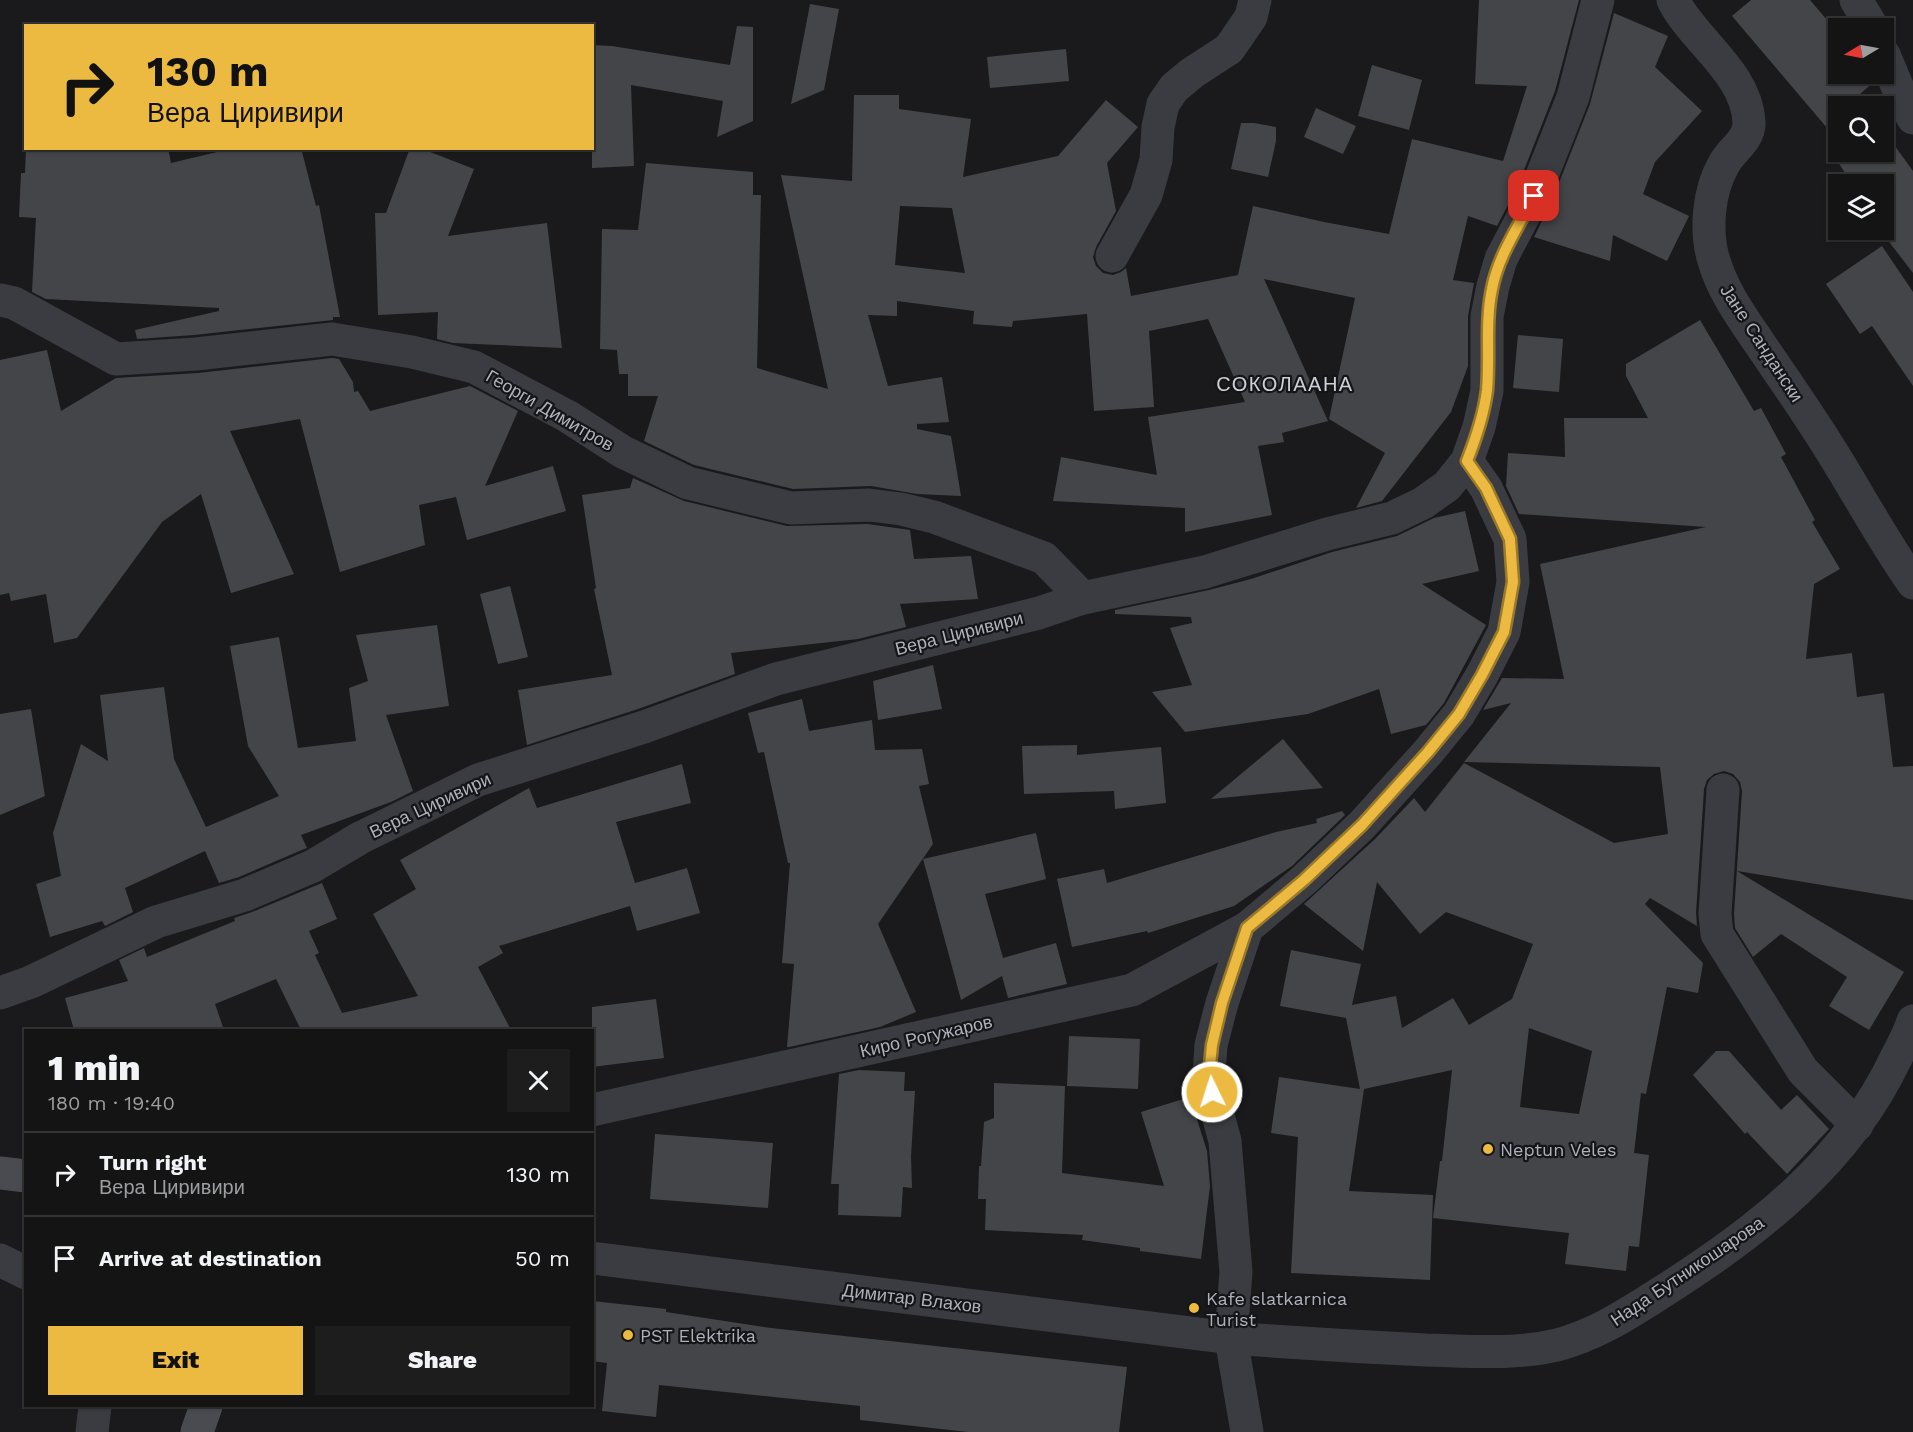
<!DOCTYPE html>
<meta charset="utf-8">
<style>
:root{--surface:#141415;--page:#1d1d1e;--text:#f1f3f6;--muted:#9d9ea0;--line:#333334;--accent:#ecba41}
body{margin:0;font-family:"Work Sans",sans-serif;background:var(--page);color:var(--text);height:100vh;display:flex;flex-direction:column;font-size:22px;white-space:nowrap}
*{box-sizing:border-box;margin:0}
p{font-size:20px;color:var(--muted)}
.icon{flex:none;width:33px;height:33px;fill:none;stroke:currentColor;stroke-width:2;stroke-linecap:round;stroke-linejoin:round}
.map{position:relative;flex:1;overflow:hidden}
.details{position:absolute;left:24px;top:1029px;width:570px;height:378px;display:flex;flex-direction:column;background:var(--surface);border-radius:0px;box-shadow:0 2px 4px #0004,0 0 0 2px var(--line)}
.details>*{flex:none}
.top-card{position:absolute;left:24px;top:24px;width:570px;height:126px;border-radius:0px;box-shadow:0 2px 4px #0004,0 0 0 2px var(--line);background:#ecba41;color:#111;overflow:hidden}
.needle{width:39px;rotate:260deg}
.controls{position:absolute;left:1828px;top:18px;display:grid;gap:12px}
.controls a{display:grid;place-items:center;width:66px;height:66px;border-radius:0px;background:var(--surface);box-shadow:0 2px 4px #0004,0 0 0 2px var(--line);font-size:30px}
.pin{position:absolute;display:grid;place-items:center;width:51px;height:51px;color:#fff;margin:-26px;border-radius:12px;box-shadow:0 3px 9px #0006}
.me{position:absolute;width:66px;margin:-33px;rotate:356deg;stroke-linejoin:round;filter:drop-shadow(0 0 4px #0008)}
.turn{display:flex;align-items:center;gap:21px;height:126px;padding:0 24px;font-size:27px}
.turn .icon{width:78px;height:78px;stroke-width:2.5}
.turn b{display:block;font-size:42px;line-height:51px}
.round{display:grid;place-items:center;flex:none;width:63px;height:63px;border-radius:0px;background:var(--page)}
.summary{display:flex;align-items:center;justify-content:space-between;height:102px;padding:0 24px}
h1{font-size:36px;font-weight:800;line-height:45px}
.action{display:flex;gap:12px;margin-top:auto;padding:12px 24px}
.action a{flex:1;height:69px;border-radius:0px;background:var(--accent);color:#111;font-size:24px;font-weight:800;line-height:69px;text-align:center}
.action a+a{background:var(--page);color:var(--text)}
ul{padding:0;list-style:none}
li{display:flex;align-items:center;gap:18px;height:84px;padding:0 24px;border-top:2px solid var(--line)}
li div{flex:1}
li b{display:block;font-size:22px}
li em{font-style:normal}
.map>svg:first-child{display:block}
.building{fill:#444549;fill-rule:evenodd}
.lines{fill:none;stroke-linecap:round;stroke-linejoin:round}
.minor{stroke:#3b3c41;stroke-width:33}
.secondary{stroke:#494b51;stroke-width:33}
.route-casing{stroke:#99792a;stroke-width:15}
.route{stroke:#ecba41;stroke-width:10}
.poi-dot{fill:#ecba41;stroke:#151517;stroke-width:2}
.labels{text-anchor:middle;dominant-baseline:central;stroke-width:4.5;stroke-linejoin:round;paint-order:stroke}
.street-label{font-size:18px;fill:#adb1bb;stroke:#151517}
.poi-label{font-size:18px;fill:#adb1bb;stroke:#151517;text-anchor:start}
.neighbourhood-label{font-size:20px;letter-spacing:1.5px;fill:#ced0d7;stroke:#151517}
</style>
<div class="map">
<svg width="1913" height="1432" viewBox="0 0 1913 1432">
<rect width="100%" height="100%" fill="#1a1a1c"/>
<g class="building">
<path d="M1479,0H1579L1555,91L1517,188L1497,226L1468,216L1453,280L1474,283L1468,316V366L1451,412L1382,501L1356,508L1385,453L1329,419L1355,298L1264,279L1328,421L1282,433L1284,442L1258,446L1272,515L1185,532V508L1053,501L1061,457L1157,475L1148,417L1245,402L1208,319L1149,331L1154,407L1094,411L1087,314L1013,321L1012,327L973,324L974,311L897,301V316L868,315L888,386L942,377L949,422L917,424V429L951,436L961,496L917,494L871,486L793,489L694,465L644,441L658,396H628V374H619L617,350L600,349L602,229L638,230L646,163L753,172V195H761L757,368L828,389L781,175L852,181L854,95H899V109L971,119L963,177L1058,156L1106,100L1138,127L1107,163L1116,211L1096,247L1093,257L1096,266L1103,273L1113,275L1121,272L1126,268L1131,296L1238,275L1253,206L1324,222L1389,234L1412,139L1503,161L1527,86L1475,84ZM900,206L952,208L965,273L895,265Z"/>
<path d="M1751,0H1810L1839,34V74H1871L1875,81L1860,94L1868,106H1839V142L1732,16Z"/>
<path d="M810,4L839,9L824,90L791,104Z"/>
<path d="M1614,13L1668,36L1655,67L1702,111L1655,162L1643,194L1689,216L1667,261L1613,235L1610,261L1534,237L1551,203L1590,104Z"/>
<path d="M737,26L753,27V121L717,137L723,101L631,85L634,166L592,168V45L612,46L730,65Z"/>
<path d="M1066,49L1069,81L990,88L987,57Z"/>
<path d="M1372,65L1422,80L1409,130L1358,116Z"/>
<path d="M1316,108L1356,126L1343,154L1304,137Z"/>
<path d="M1241,123H1254L1276,127V141L1268,177L1231,169Z"/>
<path d="M1884,131L1913,171V273L1880,230H1884V184H1852L1833,154L1839,150L1884,152Z"/>
<path d="M26,148H168L171,163L234,148H301L316,206L319,205L340,317H333V320L194,335L137,339L135,330L219,311V308L46,299L32,292L36,218L19,217L21,173H25Z"/>
<path d="M410,148H420L474,169L448,236L547,223L562,348L453,343L437,339L438,312L378,315L375,213H386Z"/>
<path d="M1882,246L1913,292V386L1872,326L1860,334L1826,284Z"/>
<path d="M1700,320L1754,411L1761,408L1786,454L1781,457L1815,520L1812,522L1840,569L1814,584L1806,659L1852,653L1857,697L1884,693L1893,767L1913,766V900L1737,871L1904,972L1869,1030L1829,1006L1847,977L1781,934L1753,957L1735,928L1734,914L1742,791L1740,782L1733,774L1724,771L1714,774L1707,780L1704,789L1696,913L1697,926L1650,898L1645,904L1703,963L1698,993L1667,987L1646,1094L1641,1093L1634,1153L1649,1155L1639,1247L1629,1246L1626,1271L1565,1264L1569,1233L1433,1218L1440,1161H1442L1452,1070L1364,1089L1349,1191L1433,1195L1430,1280L1291,1273L1298,1137L1271,1133L1279,1077L1360,1089L1346,1018L1280,1006L1291,950L1361,964L1352,1005L1396,996L1402,1028L1453,998L1469,1025L1512,999L1533,944L1446,912L1420,934L1377,882L1363,951L1304,904L1375,839L1414,798L1425,812L1464,763L1614,843L1668,834L1660,767L1464,762L1511,703L1483,710L1502,678L1564,679L1540,564L1706,527L1519,514L1506,486L1508,453L1565,457L1564,418H1648L1626,376V364ZM1529,1028L1592,1051L1579,1114L1520,1107Z"/>
<path d="M1518,335L1563,339L1559,392L1513,388Z"/>
<path d="M47,350L61,411L116,378L198,373L332,358L339,359L353,382L354,392L358,391L370,411L470,386L518,411L485,486L553,466L566,511L467,540L456,497L419,505L425,545L340,572L300,419L230,431L294,574L231,593L201,494L162,522L77,638L54,643L46,594L11,601L9,593L0,595V360Z"/>
<path d="M633,478L684,501L787,526L868,524L910,530L914,559L971,556L978,599L900,604L906,627L858,639L731,653L735,674L638,709L527,745L518,690L612,675L594,589L596,588L582,495L630,488Z"/>
<path d="M1465,511L1479,571L1422,584L1486,625L1444,703L1426,725L1391,734L1379,689L1308,714L1185,732L1152,692L1192,685L1170,628L1192,623L1191,617L1115,614V610L1209,590L1251,579L1332,552L1397,536L1434,518Z"/>
<path d="M510,586L528,657L498,664L480,594Z"/>
<path d="M437,625L449,706L386,715L413,791L391,802L301,835L307,848L304,849L239,877L219,883L205,851L125,888L133,912L105,926L102,921L50,937L36,884L61,876L53,833L81,744L108,761L100,695L164,687L174,759L206,827L279,796L248,746L230,646L279,637L298,748L356,741L349,688L368,681L356,635Z"/>
<path d="M933,665L942,709L878,720L873,681Z"/>
<path d="M802,699L809,731L872,720L875,750L922,749L929,784L919,786L933,844L878,924L916,1012L880,1027L789,1047H787L794,964L782,963L790,863H788L764,752L758,753L748,713Z"/>
<path d="M31,709L45,796L0,815V714Z"/>
<path d="M1283,739L1323,788L1211,799Z"/>
<path d="M1077,745V755L1161,747L1166,803L1115,809L1114,791L1024,794L1022,746Z"/>
<path d="M682,764L691,803L616,822L635,883L687,868L700,913L637,931L630,906L499,946L503,953L478,967L511,1030H322V1029L318,1030H301L276,979L215,1004L224,1030H74L65,998L128,981L119,960L144,948L147,957L235,921L234,918L252,912L322,883L337,919L309,931L319,953L315,955L342,1013L418,996L373,914L416,889L400,860L529,788L537,808Z"/>
<path d="M1342,811L1345,815L1292,866L1234,906L1148,933L1147,931L1072,947L1057,879L1104,869L1107,883L1276,832L1317,823L1316,819Z"/>
<path d="M1036,833L1046,879L985,894L1003,958L1056,943L1067,984L1008,998L1002,976L961,1000L923,859Z"/>
<path d="M656,999L664,1058L592,1067V1007Z"/>
<path d="M1069,1036L1140,1039L1138,1089L1067,1086Z"/>
<path d="M1716,1051H1729L1781,1110L1797,1095L1829,1129L1787,1174L1747,1132L1745,1134L1693,1075Z"/>
<path d="M859,1070L905,1072L904,1091H915L911,1156L912,1188L903,1187L901,1217L838,1215L839,1184H831L839,1074Z"/>
<path d="M994,1083L1065,1086L1062,1173L1164,1186L1141,1112L1190,1097L1207,1151L1210,1186L1201,1259L1140,1251V1248L1082,1240L1083,1235L985,1230L986,1199H978L979,1166H981L984,1122L994,1118Z"/>
<path d="M655,1134L773,1143L768,1208L650,1199Z"/>
<path d="M592,1301L666,1309V1312L771,1328L1127,1367L1119,1432H968L860,1420V1406L659,1385L656,1417L602,1411L607,1363L592,1361Z"/>
</g>
<g class="lines">
<g class="minor">
<path d="M1673,0C1693,40 1747,73 1749,122C1750,140 1731,150 1724,164C1708,191 1705,232 1714,261C1723,291 1741,316 1758,341C1777,369 1796,396 1814,424C1849,476 1877,532 1913,583"/>
<path d="M1856,0L1873,28"/>
<path d="M1884,55L1903,100L1913,118"/>
<path d="M1112,256L1146,195L1156,160L1158,127L1163,104L1174,88L1192,73L1229,49L1251,17L1255,0"/>
<path d="M0,300L14,303L116,359L196,354L332,339L412,352L474,367L567,416L623,452L688,483L791,508L869,505L901,509L934,517L1044,558L1083,598"/>
<path d="M1723,790L1715,914L1717,934L1803,1071L1857,1125"/>
<path d="M0,993L31,982L156,922L245,895L313,866L360,838L478,780L644,727L776,679L1039,613L1083,598L1205,572L1327,534L1392,518L1423,503L1447,486L1467,461L1479,427L1487,391V316L1493,286L1501,259L1534,196L1573,97L1598,0"/>
<path d="M592,1110L1132,990L1247,928"/>
<path d="M592,1258L1231,1338C1296,1343 1361,1347 1426,1350C1470,1351 1514,1355 1557,1345C1596,1335 1629,1313 1662,1292C1757,1232 1847,1162 1896,1058C1902,1046 1909,1034 1913,1021"/>
<path d="M0,1260L26,1273"/>
<path d="M92,1432L95,1406"/>
<path d="M1247,1432L1231,1338L1236,1272L1225,1141L1216,1108L1209,1076L1211,1045L1222,1003L1247,928L1304,880L1362,825L1428,752L1459,714L1482,675L1504,632L1513,582L1510,539L1486,488L1467,461"/>
</g>
<g class="secondary">
<path d="M0,1173L26,1176"/>
<path d="M197,1432L206,1406"/>
</g>
</g>
<g class="lines">
<g class="route-casing">
<path id="route" d="M1212,1092L1209,1076L1212,1045L1222,1003L1247,928L1304,880L1362,825L1428,752L1459,714L1482,675L1504,632L1513,582L1510,539L1486,488L1467,461C1476,438 1484,415 1487,390C1490,356 1485,322 1492,289C1498,256 1519,226 1534,196"/>
</g>
<use href="#route" class="route"/>
</g>
<g class="poi-dot">
<circle cx="1488" cy="1149" r="6"/>
<circle cx="1194" cy="1308" r="6"/>
<circle cx="628" cy="1335" r="6"/>
</g>
<g class="labels">
<g class="street-label">
<text transform="translate(1762 343) rotate(57)">Јане Сандански</text>
<text transform="translate(550 410) rotate(30)">Георги Димитров</text>
<text transform="translate(959 633) rotate(-14)">Вера Циривири</text>
<text transform="translate(430 805) rotate(-25)">Вера Циривири</text>
<text transform="translate(926 1036) rotate(-13)">Киро Рогужаров</text>
<text transform="translate(1687 1271) rotate(-34)">Нада Бутникошарова</text>
<text transform="translate(912 1298) rotate(7)">Димитар Влахов</text>
</g>
<g class="poi-label">
<text x="1500" y="1149">Neptun Veles</text>
<text x="1206" y="1298">Kafe slatkarnica<tspan x="1206" dy="21">Turist</tspan></text>
<text x="640" y="1335">PST Elektrika</text>
</g>
<g class="neighbourhood-label">
<text x="1285" y="384">СОКОЛААНА</text>
</g>
</g>
</svg>
<div class="controls">
<a><svg class="needle" viewBox="-14 -14 28 28"><path d="M0-13l5 13h-10z" fill="#e53935"/><path d="M0 13l5-13h-10z" fill="#9d9ea0"/></svg></a>
<a><svg class="icon" aria-label="search" viewBox="0 0 24 24"><circle cx="10" cy="10" r="6"/><path d="M15 15l6 6"/></svg></a>
<a><svg class="icon" aria-label="layers" viewBox="0 0 24 24"><path d="M12 4l9 5-9 5-9-5zM3 14l9 5 9-5"/></svg></a>
</div>
<div class="pin" style="left:1534px;top:196px;background:#d93025"><svg class="icon" aria-label="arrive" viewBox="0 0 24 24"><path d="M6 21V4h12l-3 4 3 4H6"/></svg></div>
<svg class="me" style="left:1212px;top:1092px" viewBox="-20 -20 40 40"><circle r="17" fill="#ecba41" stroke="#fff" stroke-width="3"/><path d="M0-11L8 9 0 5-8 9z" fill="#fff"/></svg>
<div class="top-card">
<div class="turn"><svg class="icon" aria-label="right" viewBox="0 0 24 24"><path d="M7 20v-9h11M14 6l5 5-5 5"/></svg><div><b>130 m</b>Вера Циривири</div></div>
</div>
<section class="details">
<div class="summary"><div><h1>1 min</h1><p>180 m · 19:40</p></div><a class="round"><svg class="icon" aria-label="close" viewBox="0 0 24 24"><path d="M6 6l12 12M18 6L6 18"/></svg></a></div>
<ul>
<li><svg class="icon" aria-label="right" viewBox="0 0 24 24"><path d="M7 20v-9h11M14 6l5 5-5 5"/></svg><div><b>Turn right</b><p>Вера Циривири</p></div><em>130 m</em></li>
<li><svg class="icon" aria-label="arrive" viewBox="0 0 24 24"><path d="M6 21V4h12l-3 4 3 4H6"/></svg><div><b>Arrive at destination</b></div><em>50 m</em></li>
</ul>
<div class="action"><a>Exit</a><a>Share</a></div>
</section>
</div>
